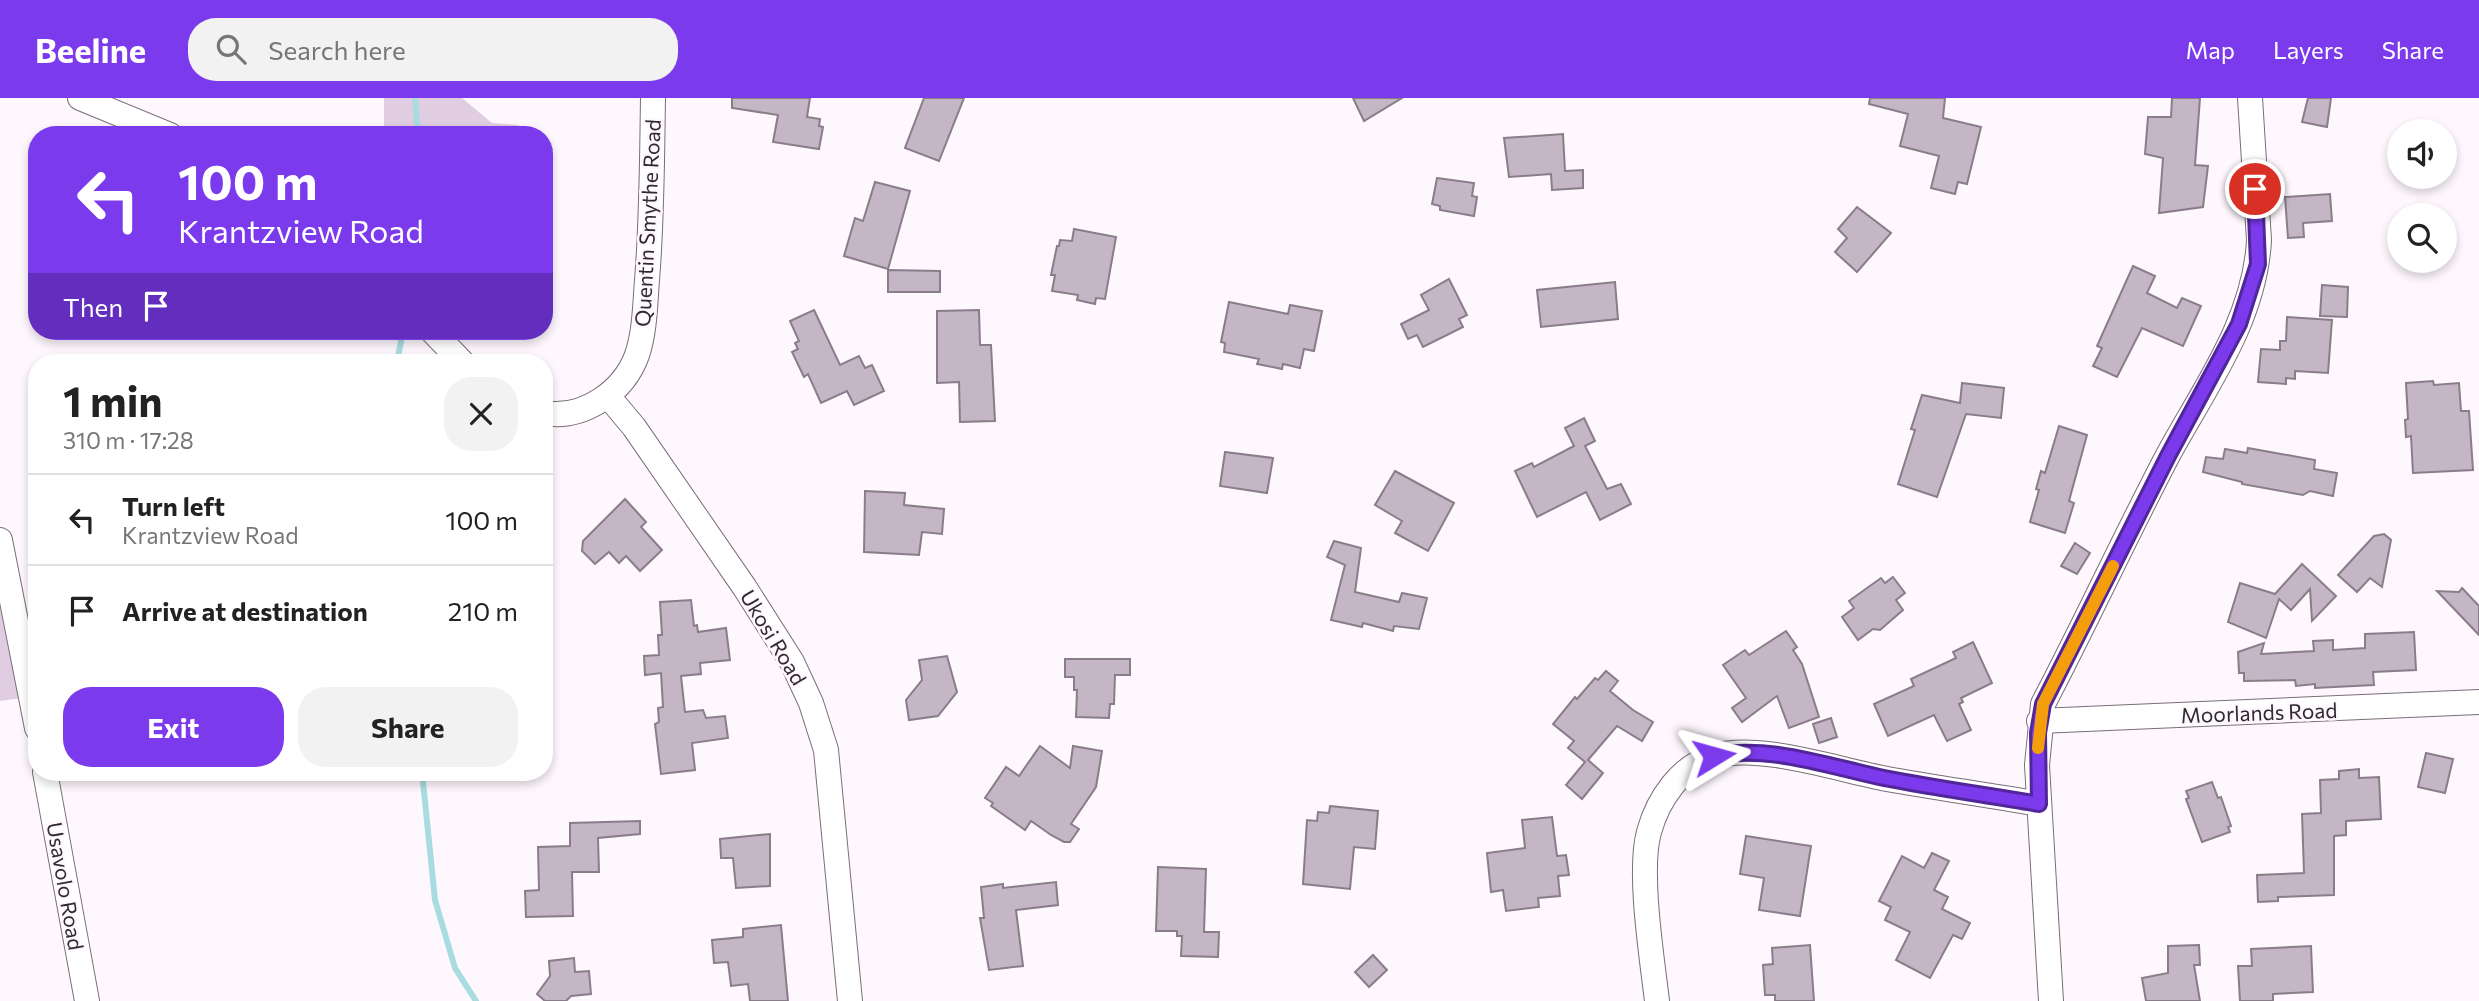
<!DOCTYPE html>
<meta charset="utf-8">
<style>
:root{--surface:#fff;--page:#f2f2f2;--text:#222;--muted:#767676;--line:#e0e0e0;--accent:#7c3aed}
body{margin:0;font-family:Commissioner,sans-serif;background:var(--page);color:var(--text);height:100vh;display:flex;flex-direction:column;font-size:26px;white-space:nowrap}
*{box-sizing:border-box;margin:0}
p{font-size:23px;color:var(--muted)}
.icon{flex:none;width:38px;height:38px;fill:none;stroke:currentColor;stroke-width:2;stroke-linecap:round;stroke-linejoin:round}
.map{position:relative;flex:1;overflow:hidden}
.details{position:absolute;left:28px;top:256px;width:525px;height:427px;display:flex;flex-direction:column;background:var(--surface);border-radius:28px;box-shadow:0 4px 10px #0003}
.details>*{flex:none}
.hud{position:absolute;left:28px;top:28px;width:525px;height:214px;border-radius:28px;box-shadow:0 4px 10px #0003;background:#7c3aed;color:#fff;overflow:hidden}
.buttons{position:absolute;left:2387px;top:21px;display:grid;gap:14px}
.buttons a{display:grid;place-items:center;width:70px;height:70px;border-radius:50%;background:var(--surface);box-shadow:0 4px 10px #0003;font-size:35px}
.pin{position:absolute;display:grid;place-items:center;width:60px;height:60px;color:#fff;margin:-30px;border:4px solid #fff;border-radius:50%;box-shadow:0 2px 7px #0007}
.me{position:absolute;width:77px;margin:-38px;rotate:82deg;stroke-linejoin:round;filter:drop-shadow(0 0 5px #0008)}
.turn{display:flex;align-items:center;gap:24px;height:147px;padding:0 35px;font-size:32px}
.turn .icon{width:91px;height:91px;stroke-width:2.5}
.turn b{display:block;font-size:49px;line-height:60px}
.then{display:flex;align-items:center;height:66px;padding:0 35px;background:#0003;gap:14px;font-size:26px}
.round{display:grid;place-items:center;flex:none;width:74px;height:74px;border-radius:28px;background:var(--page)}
.head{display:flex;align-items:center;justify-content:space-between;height:119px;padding:0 35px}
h1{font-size:42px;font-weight:700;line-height:52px}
.button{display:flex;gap:14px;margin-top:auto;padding:14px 35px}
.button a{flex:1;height:80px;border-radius:28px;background:var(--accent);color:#fff;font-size:28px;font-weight:700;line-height:80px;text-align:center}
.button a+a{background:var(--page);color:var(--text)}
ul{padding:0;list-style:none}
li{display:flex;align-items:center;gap:21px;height:91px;padding:0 35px;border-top:2px solid var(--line)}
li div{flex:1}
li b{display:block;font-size:26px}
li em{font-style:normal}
header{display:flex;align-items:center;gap:42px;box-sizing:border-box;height:98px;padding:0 35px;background:var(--accent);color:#fff}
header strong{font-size:33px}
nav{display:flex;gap:38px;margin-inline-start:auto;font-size:24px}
.search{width:490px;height:63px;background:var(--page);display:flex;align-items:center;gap:18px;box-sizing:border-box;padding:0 24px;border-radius:28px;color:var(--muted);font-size:26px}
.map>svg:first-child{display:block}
.green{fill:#e0cde1}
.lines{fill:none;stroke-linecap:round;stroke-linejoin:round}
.stream{stroke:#a9dce1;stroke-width:6}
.building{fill:#c4b6c4;stroke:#897d8a;stroke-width:2}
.minor-casing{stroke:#796d79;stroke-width:26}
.minor{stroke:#fff;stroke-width:24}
.route-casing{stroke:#51269a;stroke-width:18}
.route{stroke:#7c3aed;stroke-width:12}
.slow{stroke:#f59e0b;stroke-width:12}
.labels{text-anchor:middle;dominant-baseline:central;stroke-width:5;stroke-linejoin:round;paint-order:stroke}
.street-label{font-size:21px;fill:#2f2a2f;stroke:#fef8fe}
</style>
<header>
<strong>Beeline</strong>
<div class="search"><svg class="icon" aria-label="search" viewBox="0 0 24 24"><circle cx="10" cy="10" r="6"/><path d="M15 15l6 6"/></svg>Search here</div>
<nav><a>Map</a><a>Layers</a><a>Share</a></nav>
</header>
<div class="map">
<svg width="2479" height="903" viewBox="0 0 2479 903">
<rect width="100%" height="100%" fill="#fef8fe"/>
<g class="green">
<path d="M384,0H462L492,25L518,27L531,37H384Z"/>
<path d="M0,487L22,600L0,603Z"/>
</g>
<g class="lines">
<g class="stream">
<path d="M415,0L418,37"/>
<path d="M397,264L403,233"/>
<path d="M422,674L435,802L455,870L476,903"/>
</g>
</g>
<g class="building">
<path d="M732,0H810L807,19L820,21L819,28L823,29L819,51L773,44L778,17L732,10Z"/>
<path d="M924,0H964L939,63L905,50Z"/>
<path d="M1353,0H1402L1364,23Z"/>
<path d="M1870,0H1945L1943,20L1981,29L1967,86L1958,84L1955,96L1931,90L1939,58L1900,48L1908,16L1869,6Z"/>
<path d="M2172,0H2200L2195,67L2208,68L2203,109L2159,115L2163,60L2145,56L2148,19H2171Z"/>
<path d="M2308,0H2331L2327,29L2302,24Z"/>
<path d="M1563,36L1565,73L1583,72V90L1552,92L1551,76L1509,79L1504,40Z"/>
<path d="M1437,80L1474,85L1472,98L1477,99L1474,118L1440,112V108L1432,106Z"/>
<path d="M875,84L910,93L888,171L844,158L855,120L863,123Z"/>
<path d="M2330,96L2332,123L2303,125L2304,139L2288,140L2285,99Z"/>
<path d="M1857,109L1891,135L1857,174L1835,154L1847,140L1838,131Z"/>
<path d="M1074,131L1116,139L1105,201L1096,200L1095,206L1077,202L1078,197L1052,193L1055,177H1051L1057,148H1059L1060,142L1072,143Z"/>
<path d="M2133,168L2155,178L2147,195L2177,210L2182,200L2201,208L2183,248L2142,230L2117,279L2093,268L2102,250L2097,248Z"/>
<path d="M888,172L940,173V194H888Z"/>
<path d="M1449,181L1467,217L1459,221L1463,229L1423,249L1417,237L1408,241L1401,226L1429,212L1421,197Z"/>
<path d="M1615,184L1618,221L1541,229L1537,192Z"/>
<path d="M2322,187L2348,189L2347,219L2320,218Z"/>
<path d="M1229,204L1288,216L1290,207L1322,213L1314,253L1304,251L1300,270L1283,266L1282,271L1257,266L1259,261L1224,254L1225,245L1221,244Z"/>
<path d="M814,212L840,267L859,258L865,270L872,267L884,293L854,307L847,293L821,305L808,276L804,279L792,254L798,251L795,245L799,243L790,223Z"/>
<path d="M979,212L980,247H991L995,323L960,324L959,284L937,285V213Z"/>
<path d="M2287,219L2332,222L2328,275L2295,273V281L2286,280V286L2258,284L2261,251L2280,252V243H2286Z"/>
<path d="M2433,283L2434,287L2459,285L2461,313H2469L2473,372L2413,375L2411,338L2406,339L2405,322L2408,321L2406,285Z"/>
<path d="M1962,285L2004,290L2001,320L1966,316L1937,399L1898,386L1915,332L1911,331L1922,297L1960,305Z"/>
<path d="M1584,320L1595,343L1585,348L1607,391L1621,386L1631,406L1600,422L1586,394L1537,419L1515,373L1532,365L1534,369L1574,348L1565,330Z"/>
<path d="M2059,328L2087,337L2069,403L2074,405L2065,435L2030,424L2039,392L2036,391L2041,373L2045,375Z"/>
<path d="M2248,350L2315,362L2314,371L2337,375L2333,398L2310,393L2303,397L2242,386V384L2203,374L2206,359L2223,361L2225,351L2247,355Z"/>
<path d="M1225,354L1273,360L1267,395L1220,388Z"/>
<path d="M1395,373L1454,405L1428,453L1395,435L1402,423L1375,407Z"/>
<path d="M865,393L905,395L904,407L944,411L942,436L922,434L919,457L864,454Z"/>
<path d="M625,401L646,424L641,429L662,452L640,473L626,458L619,465L609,454L595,466L582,453L583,443Z"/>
<path d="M2384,436L2391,442L2382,489L2370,480L2357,494L2338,477L2374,438Z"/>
<path d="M1334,443L1361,450L1355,494L1399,504L1402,495L1427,500L1419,531L1394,528L1393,533L1363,525L1362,529L1331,522L1345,467L1327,459Z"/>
<path d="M2075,445L2090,455L2077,476L2061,468Z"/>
<path d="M2302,466L2336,498L2312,523L2310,491L2291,512L2279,501L2266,540L2228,524L2240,485L2275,496Z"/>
<path d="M1893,479L1905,495L1896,502L1903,512L1880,532L1873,531L1858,542L1842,519L1854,510L1849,503L1881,480L1885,485Z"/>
<path d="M2462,490L2479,508V537L2437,493L2459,494Z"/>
<path d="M691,502L694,528L697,527L698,534L726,530L730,562L700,565L701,576L681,578L685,614L703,612L706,620L725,618L728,640L692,645L695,672L661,676L655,626L659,624L658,610L663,609L661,575L645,577L644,558L659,557L658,537H662L660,504Z"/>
<path d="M1786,533L1797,549L1793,552L1802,566L1819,619L1789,630L1777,598L1742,624L1732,610L1746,600L1723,567L1745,552L1749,557Z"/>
<path d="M2414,534L2416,572L2373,574L2374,587L2315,590V586L2296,588L2295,582L2244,583V575H2239L2238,554L2264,545L2261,556L2314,553L2313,543L2333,542V552L2365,550V536Z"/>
<path d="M1973,544L1992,585L1961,600L1963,604L1959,606L1971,632L1947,643L1934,617L1888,638L1874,606L1914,588L1911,581L1956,560L1953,554Z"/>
<path d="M947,558L957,594L938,618L909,622L906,602L922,582L919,562Z"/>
<path d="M1065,561H1130V577H1115L1114,606H1110L1109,620L1076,619L1077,592H1074V579H1065Z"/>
<path d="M1606,573L1618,583L1610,593L1633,612L1653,624L1642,643L1617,628L1588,662L1603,675L1582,701L1566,687L1585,664L1568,650L1574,643L1553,626L1575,599L1577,601L1595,580L1598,582Z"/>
<path d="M1831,620L1837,639L1819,645L1813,626Z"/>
<path d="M1040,648L1070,670L1073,648L1102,653L1096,689L1071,726L1079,731L1070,744H1064L1051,737L1031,723L1025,732L991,708L993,705L985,700L1006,669L1019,678Z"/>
<path d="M2426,655L2453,661L2445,695L2418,689Z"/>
<path d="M2359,671V680L2379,679L2381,721L2346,723V737L2334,738V797L2278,799V803L2258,804L2257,777L2304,775L2302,716L2321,715L2320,682L2339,681V673Z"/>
<path d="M2212,684L2218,700L2221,699L2231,728L2228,729L2230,734L2202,744L2186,701L2189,700L2186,693Z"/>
<path d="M1330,708L1378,713L1375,751L1354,749L1350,791L1303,786L1307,722L1317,723L1318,714L1329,715Z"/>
<path d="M1552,719L1557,758L1566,757L1569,777L1558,778L1560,798L1538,800L1539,809L1506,813L1503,792L1491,794L1487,755L1525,750L1522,722Z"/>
<path d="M640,723V736L598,740L599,774H572L573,818L526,819L525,793L539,792L538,749L570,748V725Z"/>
<path d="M770,736V788L736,790L733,760H721L720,741Z"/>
<path d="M1746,738L1811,748L1800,818L1759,812L1764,780L1740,776Z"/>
<path d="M1932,755L1949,763L1934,792L1948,799L1942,811L1970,825L1962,841L1953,837L1930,880L1896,862L1910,834L1885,822L1891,809L1879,803L1902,758L1924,770Z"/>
<path d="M1158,769L1206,771L1204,834H1219L1218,859L1181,858L1182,838H1177V833H1156Z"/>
<path d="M1056,784L1058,807L1016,812L1023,868L989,872L980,820H984L981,789L1003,786V790Z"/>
<path d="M781,827L788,903H750L748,886L731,888L728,864L714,865L712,842L743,839V831Z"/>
<path d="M1810,847L1814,903H1775V897H1765L1763,867L1773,866L1772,850Z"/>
<path d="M2199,847L2200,867H2194L2200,903H2146L2142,880L2168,875V848Z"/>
<path d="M2311,848L2313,894L2273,896V903H2240L2238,868H2252L2251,851Z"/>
<path d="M1373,857L1387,872L1369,889L1355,874Z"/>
<path d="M574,860L575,874L589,873L591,896L571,898L566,903H545L537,896L550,878L549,863Z"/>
</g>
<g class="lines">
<g class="minor-casing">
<g id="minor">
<path d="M80,0L170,37"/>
<path d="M432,233L462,264"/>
<path d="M608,298L634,329L745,490L792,564L811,605L826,652L850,903"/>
<path d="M544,315C584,322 624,293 637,257C645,233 645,207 647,182C652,122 652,61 653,0"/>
<path d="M0,442L37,630"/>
<path d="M2039,623L2479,604"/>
<path d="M45,674L87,903"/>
<path d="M1657,903C1652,860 1638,773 1649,734C1658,701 1681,667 1715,658C1760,645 1839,672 1887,681C1937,690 1988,697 2039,706"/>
<path d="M2051,903L2037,667L2043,606C2086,524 2125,439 2168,357C2205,289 2255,222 2259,142L2250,0"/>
</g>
</g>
<use href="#minor" class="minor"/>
</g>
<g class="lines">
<g class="route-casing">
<path id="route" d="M1714,658C1767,646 1831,669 1884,680C1935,690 1987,697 2039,706L2038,635L2043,606L2168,358L2239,226L2258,166L2255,91"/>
</g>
<use href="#route" class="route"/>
<path class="slow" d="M2038,650L2043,606L2113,468"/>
</g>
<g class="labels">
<g class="street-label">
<text transform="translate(647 125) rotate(-87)">Quentin Smythe Road</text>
<text transform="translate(774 539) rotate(59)">Ukosi Road</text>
<text transform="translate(2259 614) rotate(-2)">Moorlands Road</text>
<text transform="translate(66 788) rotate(80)">Usavolo Road</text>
</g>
</g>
</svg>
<div class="buttons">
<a><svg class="icon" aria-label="sound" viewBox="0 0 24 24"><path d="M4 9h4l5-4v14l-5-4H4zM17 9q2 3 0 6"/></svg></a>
<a><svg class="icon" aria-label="search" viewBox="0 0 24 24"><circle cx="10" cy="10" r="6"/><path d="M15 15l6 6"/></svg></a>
</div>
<div class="pin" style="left:2255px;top:91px;background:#d93025"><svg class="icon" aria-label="arrive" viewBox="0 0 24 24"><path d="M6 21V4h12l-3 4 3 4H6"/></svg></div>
<svg class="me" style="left:1714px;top:658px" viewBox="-20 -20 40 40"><path d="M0-17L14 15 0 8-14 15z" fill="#7c3aed" stroke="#fff" stroke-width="4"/></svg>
<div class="hud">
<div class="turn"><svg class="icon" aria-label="left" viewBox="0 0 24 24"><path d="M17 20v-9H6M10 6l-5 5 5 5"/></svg><div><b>100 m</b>Krantzview Road</div></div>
<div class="then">Then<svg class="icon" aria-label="arrive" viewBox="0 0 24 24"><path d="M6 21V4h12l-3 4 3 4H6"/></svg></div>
</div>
<section class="details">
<div class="head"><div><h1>1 min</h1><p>310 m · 17:28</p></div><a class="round"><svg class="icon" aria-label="close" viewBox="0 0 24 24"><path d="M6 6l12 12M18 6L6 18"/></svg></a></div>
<ul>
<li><svg class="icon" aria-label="left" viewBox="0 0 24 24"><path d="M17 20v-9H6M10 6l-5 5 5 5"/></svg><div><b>Turn left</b><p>Krantzview Road</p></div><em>100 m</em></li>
<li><svg class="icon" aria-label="arrive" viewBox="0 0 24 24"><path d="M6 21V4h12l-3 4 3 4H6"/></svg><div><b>Arrive at destination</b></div><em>210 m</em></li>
</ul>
<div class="button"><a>Exit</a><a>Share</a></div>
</section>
</div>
